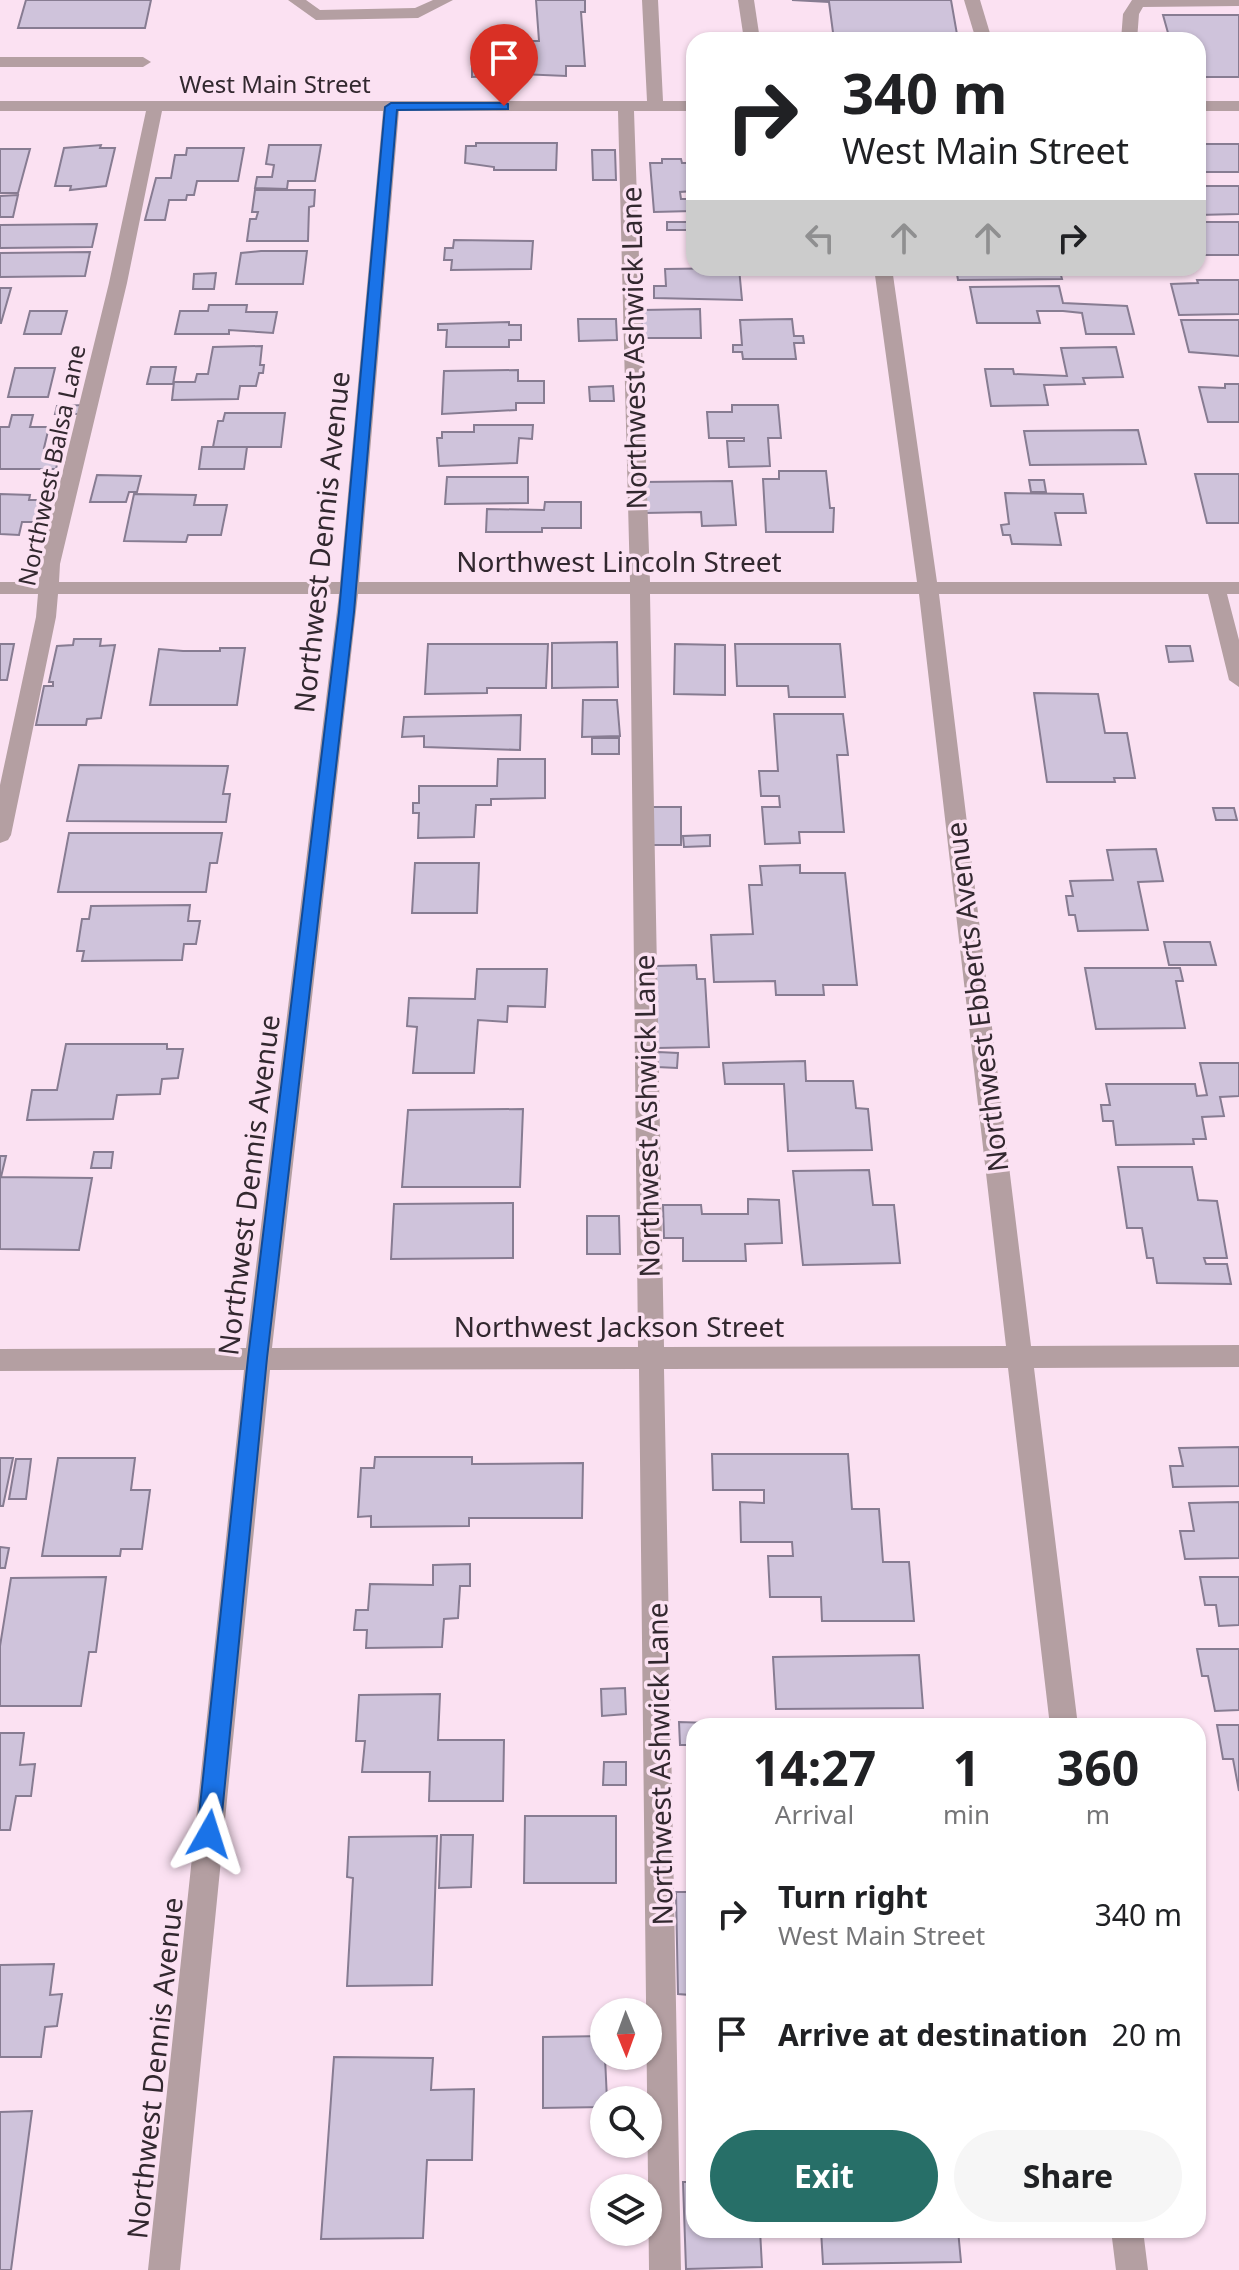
<!DOCTYPE html>
<style>
:root{--surface:#fff;--page:#f6f6f6;--text:#202124;--muted:#757577;--accent:#276f68}
body{margin:0;font-family:"Noto Sans",sans-serif;background:var(--page);color:var(--text);height:100vh;display:flex;flex-direction:column;font-size:30px;white-space:nowrap}
*{box-sizing:border-box;margin:0}
p{font-size:26px;color:var(--muted)}
.icon{flex:none;width:44px;height:44px;fill:none;stroke:currentColor;stroke-width:2;stroke-linecap:round;stroke-linejoin:round}
.map{position:relative;flex:1;overflow:hidden}
.side{position:absolute;left:686px;top:1718px;width:520px;height:520px;display:flex;flex-direction:column;background:var(--surface);border-radius:24px;box-shadow:0 2px 6px #0004}
.side>*{flex:none}
.guide{position:absolute;left:686px;top:32px;width:520px;height:244px;border-radius:24px;box-shadow:0 2px 6px #0004;background:#fff;color:var(--text);overflow:hidden}
.needle{width:52px;rotate:179deg}
.controls{position:absolute;left:590px;top:1998px;display:grid;gap:16px}
.controls a{display:grid;place-items:center;width:72px;height:72px;border-radius:50%;background:var(--surface);box-shadow:0 2px 6px #0004;font-size:40px}
.pin{position:absolute;display:grid;place-items:center;width:68px;height:68px;color:#fff;margin:-82px -34px;border-radius:50% 50% 50% 0;rotate:-45deg;box-shadow:0 0 8px #0007}
.pin .icon{rotate:45deg}
.me{position:absolute;width:88px;margin:-44px;rotate:6deg;stroke-linejoin:round;filter:drop-shadow(0 0 6px #0008)}
.turn{display:flex;align-items:center;gap:28px;height:168px;padding:0 24px;font-size:36px}
.turn .icon{width:104px;height:104px;stroke-width:2.5}
.turn b{display:block;font-size:56px;line-height:68px}
.lanes{display:flex;align-items:center;height:76px;padding:0 24px;background:#0003;justify-content:center;gap:40px;direction:ltr}
.lanes .off{opacity:.35}
.eta{display:flex;justify-content:space-evenly;align-items:center;height:136px;text-align:center}
.eta b{font-size:48px;font-weight:700;line-height:56px}
.action{display:flex;gap:16px;margin-top:auto;padding:16px 24px}
.action a{flex:1;height:92px;border-radius:48px;background:var(--accent);color:#fff;font-size:32px;font-weight:700;line-height:92px;text-align:center}
.action a+a{background:var(--page);color:var(--text)}
ul{padding:0;list-style:none}
li{display:flex;align-items:center;gap:24px;height:120px;padding:0 24px}
li div{flex:1}
li b{display:block;font-size:30px}
li em{font-style:normal}
.map>svg:first-child{display:block}
.building{fill:#cfc3db;stroke:#877c92;stroke-width:2}
.lines{fill:none;stroke-linecap:round;stroke-linejoin:round}
.minor{fill:#b49fa2;fill-rule:evenodd}
.route{fill:#1a73e8;stroke:#114b97;stroke-width:2}
.labels{text-anchor:middle;dominant-baseline:central;stroke-width:7;stroke-linejoin:round;paint-order:stroke}
.far-street-label{font-size:24px;fill:#32282f;stroke:#fbe1f2}
.street-label{font-size:28px;fill:#32282f;stroke:#fbe1f2}
</style>
<div class="map">
<svg width="1239" height="2270" viewBox="0 0 1239 2270">
<rect width="100%" height="100%" fill="#fbe1f2"/>
<g class="building">
<path d="M26,0H151L145,28H18Z"/>
<path d="M536,0H585V12H581L585,66H566V76L494,73V76L472,77V55L513,54V41H539Z"/>
<path d="M792,0H951L958,40H834L829,2Z"/>
<path d="M1163,15H1239V77H1198V40H1170Z"/>
<path d="M476,143H557L556,170H494V167L465,163L466,146H476Z"/>
<rect x="1198" y="144" width="41" height="28"/>
<path d="M101,145L100,148H115L106,186L70,190L71,186H55L64,148Z"/>
<path d="M269,145H321L315,181H288L287,189L255,188L257,177H272L274,165L266,164Z"/>
<path d="M187,148H244L238,181H197L194,195H187L186,200H169L165,220H145L156,178H171L175,155H186Z"/>
<path d="M0,149H30L18,193H0Z"/>
<path d="M592,150H615L616,180H593Z"/>
<path d="M662,159H681L682,163H694V191L680,192L681,199H691L692,211L654,212L650,163H662Z"/>
<path d="M1198,186H1239V214L1198,215Z"/>
<path d="M255,190H315L314,206L309,207L308,241H247L250,219H256L258,212H252Z"/>
<path d="M18,195L13,217H0V196Z"/>
<rect x="667" y="222" width="27" height="8"/>
<rect x="1198" y="222" width="41" height="33"/>
<path d="M97,224L92,247L0,248V225Z"/>
<path d="M454,240L533,241L531,269L451,270L452,260H444L445,248H453Z"/>
<path d="M261,251H307L303,284H236L241,253Z"/>
<path d="M90,252L85,276L0,277V253Z"/>
<path d="M739,268L742,300L654,298V286H666L665,269Z"/>
<path d="M956,268H1059L1062,279L958,280Z"/>
<path d="M216,273L214,289H193L194,274Z"/>
<path d="M1197,280H1239V314L1179,315L1171,284L1198,283Z"/>
<path d="M1059,286L1063,303L1127,306L1134,334H1086L1082,313L1063,311H1037L1040,323H977L970,287Z"/>
<path d="M0,288H11L1,323H0Z"/>
<path d="M209,305H247L246,312H277L273,333L229,330V334H175L180,311H208Z"/>
<path d="M700,309L701,338H642V310Z"/>
<path d="M30,311H67L61,334H24Z"/>
<path d="M578,319H616L617,340L579,341Z"/>
<path d="M792,319L794,336H803L804,343H794L796,359H743L742,352H733V345H742L740,320Z"/>
<path d="M1181,320H1239V356L1189,352Z"/>
<path d="M509,322V325H521V340H509V347H446L447,330H438V324Z"/>
<path d="M262,346L260,365H264L263,373H259L256,386H240L238,399L172,400L174,382H195L197,374H208L213,347Z"/>
<path d="M1116,347L1123,377L1083,378L1085,384L1044,385L1048,405L991,406L985,369H1013L1014,374L1067,376L1061,348Z"/>
<path d="M151,367H176L173,384H147Z"/>
<path d="M15,368H55L48,397H8Z"/>
<path d="M518,370V381H544V403H516V410L442,414L444,371Z"/>
<path d="M1225,384H1239V422H1208L1199,387L1225,388Z"/>
<path d="M613,386L614,401H590L589,387Z"/>
<path d="M85,405L83,414H55L57,406Z"/>
<path d="M732,405H778L781,438H768L770,466L729,467L727,441H744V438H709L707,412H732Z"/>
<path d="M225,413H285L281,447H213L218,421H223Z"/>
<path d="M12,415H33L30,427H49L44,448L61,447L56,469H0V427H9Z"/>
<path d="M474,425H533L532,439L519,438L517,463L439,466L437,438H442V432H474Z"/>
<path d="M1138,430L1146,464L1030,465L1024,431Z"/>
<path d="M202,447H247L244,469H199Z"/>
<path d="M779,471H826L830,508H834L833,532H766L763,479H779Z"/>
<path d="M1195,474H1239V523H1207Z"/>
<path d="M97,475L141,476L137,492H129L126,502H90Z"/>
<path d="M447,477H528V503L445,504Z"/>
<path d="M1029,480H1044L1046,492H1031Z"/>
<path d="M732,481L736,525L702,526L701,512L644,513L643,482Z"/>
<path d="M1005,493L1083,494L1086,513H1055L1061,545L1012,544L1010,535H1003L1001,525L1009,524Z"/>
<path d="M0,494L30,495L29,500H52L47,522H22L19,535L0,534Z"/>
<path d="M134,494L196,495L194,505H227L221,535H188L186,542L124,541Z"/>
<path d="M545,502H581V528H542V532H486L487,509L544,510Z"/>
<path d="M74,639H101L100,646L115,645L101,718L87,719L86,725H36L44,686H53V682H49L57,646L73,645Z"/>
<path d="M617,642L618,687L552,688V643Z"/>
<path d="M0,644H14L7,680H0Z"/>
<path d="M428,644H548L546,688H487V693L425,694Z"/>
<path d="M675,644L725,645V695L674,694Z"/>
<path d="M735,644H840L845,697H789L788,686H737Z"/>
<path d="M1166,646H1190L1193,661L1169,662Z"/>
<path d="M220,648H245L237,705H150L159,649L183,651H220Z"/>
<path d="M1034,693L1098,694L1105,733H1127L1135,778H1114L1115,782H1047Z"/>
<path d="M583,700H617L620,736L582,737Z"/>
<path d="M774,714H843L848,755H837L844,832H799L800,843L765,844L762,807H780L779,796H761L759,771H778Z"/>
<path d="M521,715L520,750L424,747V736L402,737L404,717Z"/>
<rect x="592" y="738" width="27" height="16"/>
<path d="M498,759H545V798L491,799V805H476L474,837L418,838L419,813H413V803H419V786H497Z"/>
<path d="M79,765L228,766L223,794H230L226,822L67,821Z"/>
<rect x="652" y="807" width="29" height="38"/>
<path d="M1213,808H1234L1237,820H1216Z"/>
<path d="M69,833H222L217,863H210L206,892H58Z"/>
<path d="M710,835V846L684,847L683,836Z"/>
<path d="M1156,849L1163,881L1138,882L1148,930L1078,931L1075,915H1069L1066,896H1073L1070,881L1113,880L1107,850Z"/>
<path d="M415,863H479L477,913H412Z"/>
<path d="M800,865V873H845L857,985H823L824,995H776L775,981L714,982L711,935L753,934L749,885H762L760,866Z"/>
<path d="M190,905L188,921H200L196,944H184L182,960L82,961L84,951H77L82,919H89L91,906Z"/>
<path d="M1164,942H1210L1216,965H1169Z"/>
<path d="M696,965L697,979H705L709,1047L657,1048L655,966Z"/>
<path d="M1085,968H1180L1183,981H1176L1185,1028L1096,1029Z"/>
<path d="M477,969H547L545,1007L508,1006L507,1022L478,1020L474,1073H413L417,1027L407,1026L409,998L475,999Z"/>
<path d="M66,1044H167V1049H183L178,1078L162,1079L160,1094L117,1095L113,1119L27,1120L32,1090H57Z"/>
<path d="M658,1052L678,1053L677,1068L657,1067Z"/>
<path d="M805,1061L806,1081H853L856,1108L868,1109L872,1150L788,1151L784,1084H725L723,1063Z"/>
<path d="M1200,1063H1239V1096L1220,1097L1224,1116L1202,1117L1206,1139H1193L1194,1144L1116,1145L1113,1121H1103L1101,1105H1110L1106,1084H1195L1197,1096L1207,1095Z"/>
<path d="M523,1109L520,1187H402L408,1110Z"/>
<path d="M94,1152H113L111,1168H91Z"/>
<path d="M0,1156H6L1,1177L92,1178L79,1250L0,1249Z"/>
<path d="M1118,1167H1192L1198,1200L1217,1201L1227,1258H1204L1206,1264H1227L1231,1284L1157,1283L1153,1258H1147L1142,1228H1127Z"/>
<path d="M869,1170L873,1205H894L900,1263L803,1265L793,1171Z"/>
<path d="M748,1199L779,1200L782,1243L745,1244L746,1261H683V1238H664L663,1205H701L702,1214H748Z"/>
<path d="M513,1203V1258L391,1259L394,1204Z"/>
<path d="M587,1216H619L620,1254H587Z"/>
<path d="M1239,1447V1486L1173,1487L1170,1466H1183L1179,1448Z"/>
<path d="M712,1454H848L852,1509H879L883,1562H909L914,1621H822L821,1597H770L768,1556H793L792,1542H741L740,1502L764,1503V1490H713Z"/>
<path d="M375,1457H472V1464L583,1463L582,1518H469V1526L371,1527V1516L358,1517L361,1468H374Z"/>
<path d="M0,1458H13L3,1506H0Z"/>
<path d="M58,1458H135L131,1490H150L142,1549H121L120,1556H42Z"/>
<path d="M16,1459H31L26,1499H9Z"/>
<path d="M1239,1502V1558L1185,1559L1180,1531H1194L1189,1503Z"/>
<path d="M0,1547L9,1548L5,1568H0Z"/>
<path d="M470,1564V1586H460L458,1618L444,1619L442,1647L366,1648L367,1630H354L356,1610H368L370,1584L433,1585V1565Z"/>
<path d="M106,1577L96,1652H89L81,1706H0V1646L11,1578Z"/>
<path d="M1200,1577H1239V1625L1219,1626L1216,1605H1205Z"/>
<path d="M1197,1649H1239V1710L1215,1711L1208,1676H1202Z"/>
<path d="M919,1655L923,1708L776,1709L773,1657Z"/>
<path d="M625,1688L626,1714L602,1716L601,1689Z"/>
<path d="M440,1694L438,1740H504L503,1801H429L430,1772H362L365,1741H356L359,1695Z"/>
<path d="M679,1722L710,1723L711,1726H694V1745H680Z"/>
<path d="M1217,1725H1239V1791L1233,1759H1223Z"/>
<path d="M0,1733H24L20,1765L35,1764L31,1796H16L10,1830H0Z"/>
<path d="M604,1762H626V1785H603Z"/>
<path d="M525,1816H616V1883H524Z"/>
<path d="M441,1835H473L471,1887L439,1888Z"/>
<path d="M437,1836L432,1985L347,1986L353,1878L347,1877L349,1837Z"/>
<path d="M676,1892H694V2023H690V1995L678,1994Z"/>
<path d="M54,1964L50,1995L62,1994L57,2026L45,2027L41,2057H0V1965Z"/>
<path d="M604,2036L607,2100H604V2107L543,2108V2037Z"/>
<path d="M334,2057L433,2058L431,2090L474,2089L472,2160H427L423,2238L321,2239Z"/>
<path d="M32,2111L11,2270H0V2112Z"/>
<path d="M683,2182H694V2230H760L762,2267L686,2269Z"/>
<path d="M821,2230H958L961,2262L823,2264Z"/>
</g>
<g class="lines">
<g class="minor">
<path d="M288,0H306L320,10L415,8L433,0H453L418,18L316,20Z"/>
<path d="M642,0H658L663,101H694V111H634L650,582H917L874,268H892L937,582H1239V594H1227L1239,640V687L1229,680L1208,594H939L1031,1346L1239,1345V1367L1034,1368L1078,1726H1050L1008,1368L664,1369L681,2270H649L639,1369L270,1370L180,2270H148L244,1370L0,1371V1349L246,1348L339,594H58L56,617L11,835L8,840L0,843V785L36,617L38,594H0V582H39L40,564L109,283L146,111H0V101H647ZM162,111H383L340,582H59L60,564L127,283ZM399,111H618L630,582H359ZM358,594H630L638,1347L272,1348ZM650,594H919L1006,1346L664,1347Z"/>
<path d="M738,0H754L760,40H744Z"/>
<path d="M964,0H980L992,40H976Z"/>
<path d="M1132,0H1239V6L1143,7L1139,14L1137,40H1121L1123,14Z"/>
<path d="M0,57H143L151,62L143,67H0Z"/>
<rect x="1198" y="101" width="41" height="10"/>
<path d="M1111,2230H1143L1148,2270H1116Z"/>
</g>
</g>
<path class="route" d="M504,103L508,104V109L397,110L354,612L267,1358L220,1834L216,1842L209,1845L201,1842L197,1834L248,1358L339,612L385,107L391,103Z"/>
<g class="labels">
<g class="far-street-label">
<text x="275" y="83">West Main Street</text>
<text transform="translate(51 465) rotate(-78)">Northwest Balsa Lane</text>
</g>
<g class="street-label">
<text transform="translate(633 348) rotate(-91)">Northwest Ashwick Lane</text>
<text transform="translate(321 542) rotate(-84)">Northwest Dennis Avenue</text>
<text x="619" y="561">Northwest Lincoln Street</text>
<text transform="translate(976 997) rotate(-97)">Northwest Ebberts Avenue</text>
<text transform="translate(646 1116) rotate(-91)">Northwest Ashwick Lane</text>
<text transform="translate(248 1185) rotate(-83)">Northwest Dennis Avenue</text>
<text x="619" y="1326">Northwest Jackson Street</text>
<text transform="translate(659 1764) rotate(-91)">Northwest Ashwick Lane</text>
<text transform="translate(154 2068) rotate(-84)">Northwest Dennis Avenue</text>
</g>
</g>
</svg>
<div class="controls">
<a><svg class="needle" viewBox="-14 -14 28 28"><path d="M0-13l5 13h-10z" fill="#e53935"/><path d="M0 13l5-13h-10z" fill="#757577"/></svg></a>
<a><svg class="icon" aria-label="search" viewBox="0 0 24 24"><circle cx="10" cy="10" r="6"/><path d="M15 15l6 6"/></svg></a>
<a><svg class="icon" aria-label="layers" viewBox="0 0 24 24"><path d="M12 4l9 5-9 5-9-5zM3 14l9 5 9-5"/></svg></a>
</div>
<div class="pin" style="left:504px;top:106px;background:#d93025"><svg class="icon" aria-label="arrive" viewBox="0 0 24 24"><path d="M6 21V4h12l-3 4 3 4H6"/></svg></div>
<svg class="me" style="left:209px;top:1834px" viewBox="-20 -20 40 40"><path d="M0-17L14 15 0 8-14 15z" fill="#1a73e8" stroke="#fff" stroke-width="4"/></svg>
<div class="guide">
<div class="turn"><svg class="icon" aria-label="right" viewBox="0 0 24 24"><path d="M7 20v-9h11M14 6l5 5-5 5"/></svg><div><b>340 m</b>West Main Street</div></div>
<div class="lanes"><svg class="icon off" aria-label="left" viewBox="0 0 24 24"><path d="M17 20v-9H6M10 6l-5 5 5 5"/></svg><svg class="icon off" aria-label="ahead" viewBox="0 0 24 24"><path d="M12 20V5M6 11l6-6 6 6"/></svg><svg class="icon off" aria-label="ahead" viewBox="0 0 24 24"><path d="M12 20V5M6 11l6-6 6 6"/></svg><svg class="icon" aria-label="right" viewBox="0 0 24 24"><path d="M7 20v-9h11M14 6l5 5-5 5"/></svg></div>
</div>
<section class="side">
<div class="eta">
<div><b>14:27</b><p>Arrival</p></div>
<div><b>1</b><p>min</p></div>
<div><b>360</b><p>m</p></div>
</div>
<ul>
<li><svg class="icon" aria-label="right" viewBox="0 0 24 24"><path d="M7 20v-9h11M14 6l5 5-5 5"/></svg><div><b>Turn right</b><p>West Main Street</p></div><em>340 m</em></li>
<li><svg class="icon" aria-label="arrive" viewBox="0 0 24 24"><path d="M6 21V4h12l-3 4 3 4H6"/></svg><div><b>Arrive at destination</b></div><em>20 m</em></li>
</ul>
<div class="action"><a>Exit</a><a>Share</a></div>
</section>
</div>
